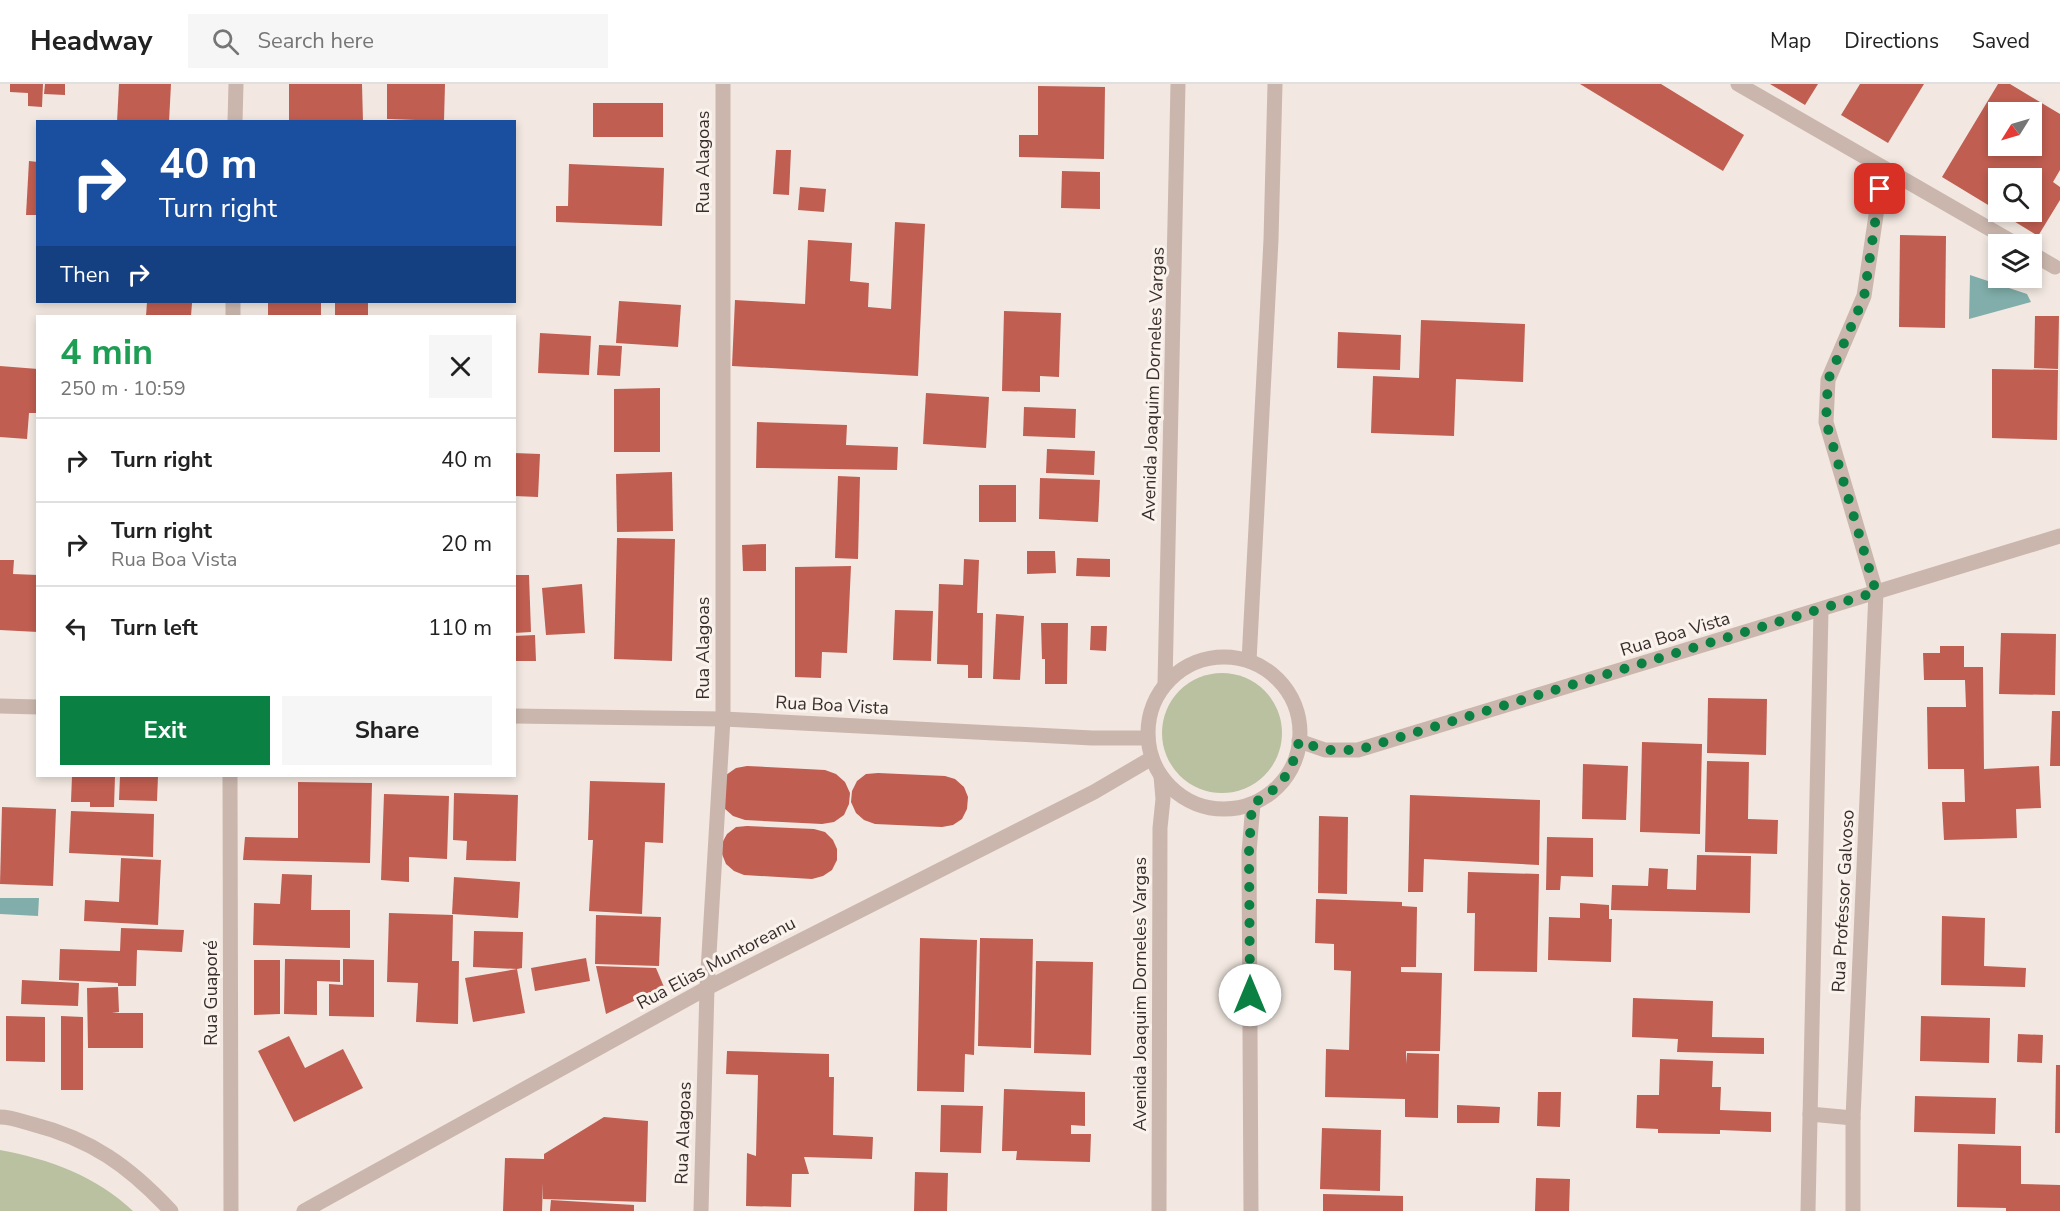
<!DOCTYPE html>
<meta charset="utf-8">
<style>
:root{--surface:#fff;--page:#f6f6f6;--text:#222;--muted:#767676;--line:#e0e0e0;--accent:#0b8043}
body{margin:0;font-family:"Nunito Sans",sans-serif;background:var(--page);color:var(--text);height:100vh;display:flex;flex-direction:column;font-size:22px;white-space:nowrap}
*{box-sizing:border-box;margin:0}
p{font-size:20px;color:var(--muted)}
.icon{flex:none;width:33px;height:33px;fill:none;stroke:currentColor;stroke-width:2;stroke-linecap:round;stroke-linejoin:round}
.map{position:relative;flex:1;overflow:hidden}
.drawer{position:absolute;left:36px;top:231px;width:480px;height:462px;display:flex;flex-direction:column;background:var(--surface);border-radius:0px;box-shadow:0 3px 9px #0003}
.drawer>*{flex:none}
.banner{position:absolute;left:36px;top:36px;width:480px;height:183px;border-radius:0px;box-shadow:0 3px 9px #0003;background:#1a4fa0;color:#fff;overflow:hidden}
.needle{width:39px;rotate:233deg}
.buttons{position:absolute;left:1988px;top:18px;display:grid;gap:12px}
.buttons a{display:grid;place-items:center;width:54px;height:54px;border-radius:0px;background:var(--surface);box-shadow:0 3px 9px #0003;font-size:30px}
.pin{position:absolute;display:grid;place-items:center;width:51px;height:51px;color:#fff;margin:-26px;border-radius:12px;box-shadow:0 3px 9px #0006}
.me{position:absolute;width:66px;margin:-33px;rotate:0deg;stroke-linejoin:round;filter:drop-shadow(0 0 4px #0008)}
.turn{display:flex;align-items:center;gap:21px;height:126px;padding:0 24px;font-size:27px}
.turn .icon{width:78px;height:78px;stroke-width:2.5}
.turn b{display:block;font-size:42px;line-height:51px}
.then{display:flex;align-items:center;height:57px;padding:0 24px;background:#0003;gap:12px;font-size:22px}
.round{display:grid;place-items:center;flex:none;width:63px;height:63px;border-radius:0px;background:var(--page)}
.headline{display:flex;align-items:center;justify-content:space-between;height:102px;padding:0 24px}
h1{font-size:36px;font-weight:700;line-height:45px;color:#1e9e55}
.primary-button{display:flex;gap:12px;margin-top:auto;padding:12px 24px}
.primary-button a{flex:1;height:69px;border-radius:0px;background:var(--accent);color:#fff;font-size:24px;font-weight:700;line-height:69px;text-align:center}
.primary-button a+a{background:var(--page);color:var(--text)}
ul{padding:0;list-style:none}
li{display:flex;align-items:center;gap:18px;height:84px;padding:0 24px;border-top:2px solid var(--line)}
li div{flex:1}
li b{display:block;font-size:22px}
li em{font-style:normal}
header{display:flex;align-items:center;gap:36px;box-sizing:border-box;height:84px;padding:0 30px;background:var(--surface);border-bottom:2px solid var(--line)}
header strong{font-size:28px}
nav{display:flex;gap:33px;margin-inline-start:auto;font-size:21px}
.search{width:420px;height:54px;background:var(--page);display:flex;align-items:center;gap:15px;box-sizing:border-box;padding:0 21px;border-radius:0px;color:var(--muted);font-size:22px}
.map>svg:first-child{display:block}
.green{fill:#bac1a1}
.water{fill:#81aeaa}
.building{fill:#c05e51;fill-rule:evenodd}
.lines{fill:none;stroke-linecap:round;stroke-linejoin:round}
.minor{stroke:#cab6ad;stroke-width:15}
.route{stroke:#0b8043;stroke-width:10;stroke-dasharray:0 18}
.labels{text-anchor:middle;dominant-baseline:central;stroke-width:6;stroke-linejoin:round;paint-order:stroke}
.street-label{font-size:18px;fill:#392e2b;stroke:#faf2ed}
</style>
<header>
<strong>Headway</strong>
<div class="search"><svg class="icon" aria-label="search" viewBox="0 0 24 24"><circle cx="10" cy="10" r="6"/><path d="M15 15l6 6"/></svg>Search here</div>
<nav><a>Map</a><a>Directions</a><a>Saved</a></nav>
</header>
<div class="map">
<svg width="2060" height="1127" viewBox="0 0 2060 1127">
<rect width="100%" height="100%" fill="#f2e8e1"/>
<g class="green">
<circle cx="1222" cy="649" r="60"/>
<path d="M0,1066C49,1075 96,1092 133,1127H0Z"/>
</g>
<g class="water">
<path d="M1970,191L2027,210L2031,218L1969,235Z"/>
<path d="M0,814H39L38,832L0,830Z"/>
</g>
<g class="building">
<path d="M10,0H43L42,23L28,22V9L10,8Z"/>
<path d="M45,0H65V11L44,10Z"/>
<path d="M119,0H171L169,38H117Z"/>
<path d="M289,0H362L363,38H289Z"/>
<path d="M387,0H445L444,37L387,35Z"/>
<path d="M1580,0H1661L1744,51L1723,87Z"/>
<path d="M1770,0H1818L1805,21Z"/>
<path d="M1860,0H1924L1888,59L1841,31Z"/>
<path d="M1998,0H2010L2060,30V86L2053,98L2060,103V116L2038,152L1999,128H2031V94H1998V127L1942,93ZM1998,28H2031V62H1998Z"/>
<path d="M1038,2L1105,3L1104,75L1019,73V51H1038Z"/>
<rect x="593" y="19" width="70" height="34"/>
<path d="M776,66H791L789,111L773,110Z"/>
<path d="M29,77L38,78V131H26Z"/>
<path d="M569,80L664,84L662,142L556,138V122H568Z"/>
<path d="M1062,87L1100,88V125L1061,124Z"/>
<path d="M800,103L826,105L824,128L798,126Z"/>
<path d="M895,138L925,140L918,292L732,282L735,216L805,220L808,156L852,159L850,197L869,199L868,223L891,225Z"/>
<path d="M1900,151L1946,152L1945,244L1899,243Z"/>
<path d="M619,217L681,221L678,263L616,259Z"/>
<path d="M147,218L192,219L191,232H146Z"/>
<rect x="268" y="218" width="53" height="14"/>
<rect x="335" y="218" width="33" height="14"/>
<path d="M1004,227L1061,229L1059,293L1040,292V308L1002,307Z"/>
<path d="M2035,232H2059L2058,285L2034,284Z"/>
<path d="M1421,236L1525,240L1523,298L1456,295L1454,352L1371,349L1373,292L1419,294Z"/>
<path d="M1338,248L1401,251L1400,286L1337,284Z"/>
<path d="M540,249L591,252L589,291L538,289Z"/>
<path d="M599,261L622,262L620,292L597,291Z"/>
<path d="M0,282L38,285V329H29L27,355L0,353Z"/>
<path d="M1992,285L2058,286L2057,356L1992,354Z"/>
<path d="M660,304V368H614V305Z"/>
<path d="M926,309L989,313L986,364L923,360Z"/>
<path d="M1024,323L1076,325L1075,354L1023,352Z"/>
<path d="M757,338L847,341L846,361L898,363L897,386L756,384Z"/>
<path d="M1047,365L1095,367L1094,391L1046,389Z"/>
<path d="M514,369L540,370L538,413L514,412Z"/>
<path d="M672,388L673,447L617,448L616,390Z"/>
<path d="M838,392L860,393L858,475L835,474Z"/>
<path d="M1040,394L1100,396L1098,438L1039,435Z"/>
<rect x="979" y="401" width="37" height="37"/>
<path d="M617,454L675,455L672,577L614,575Z"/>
<path d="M766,460V487H743L742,461Z"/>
<path d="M1027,467H1055L1056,489L1027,490Z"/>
<path d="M1077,474L1110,475V493L1076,492Z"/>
<path d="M964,475L979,476L977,529H983L982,594H968V581L937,580L939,500L963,501Z"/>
<path d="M0,476H14L13,490L38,491V548L0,546Z"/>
<path d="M851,482L847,569L822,568L821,594L795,593V483Z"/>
<path d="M514,491H529L531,548L514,549Z"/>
<path d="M582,500L585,549L546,551L542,504Z"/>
<path d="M895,526L933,527L931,577L893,576Z"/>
<path d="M996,530L1024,532L1020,596L993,595Z"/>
<path d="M1041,539H1068L1067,600H1045V575H1042Z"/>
<path d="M1091,542H1107L1106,567L1090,566Z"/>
<path d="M2001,549L2056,550L2055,611L1999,610Z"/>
<path d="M535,551L536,577H514V552Z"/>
<path d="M1940,562H1964V583H1983L1984,685L2039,682L2041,724L2016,725L2017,754L1944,756L1942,718H1965L1964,685H1928L1927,623H1966L1965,596H1924L1923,569H1940Z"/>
<path d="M1708,614L1767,615L1766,671L1707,669Z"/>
<path d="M2052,627H2060V682H2050Z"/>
<path d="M1642,658L1702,660L1700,750L1640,748Z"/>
<path d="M1707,677L1749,678L1748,735L1778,736L1777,770L1705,768Z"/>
<path d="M1583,680L1628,682L1626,736L1582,735Z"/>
<path d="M747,682L825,686L836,690L845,698L850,709L849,720L844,731L834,738L822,740L745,736L733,732L724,724L726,691L736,684Z"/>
<path d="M878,689L945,692L955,695L964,703L968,713L967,725L962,735L953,741L942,743L875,740L864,736L856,729L851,718L852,707L857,697L866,690Z"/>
<path d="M72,692H115L114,723H90V718H71Z"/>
<path d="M120,692H158L157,717L119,716Z"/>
<path d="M590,697L665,699L663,759L645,758L642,830L589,827L593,756H588Z"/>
<path d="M298,698L372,699L370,779L243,776L245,753L298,754Z"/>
<path d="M454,709L518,711L516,777L466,776L467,757L453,756Z"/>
<path d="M384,710L449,712L447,775L409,773V798L381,796Z"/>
<path d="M1410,711L1540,716L1539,781L1424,775L1423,808H1408Z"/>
<path d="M2,723L56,725L53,802L0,800Z"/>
<path d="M71,727L154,730L153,773L69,769Z"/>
<path d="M1319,732L1348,733L1347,810L1318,809Z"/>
<path d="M747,742L814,745L825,748L833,756L837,765V776L832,786L823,792L812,795L744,791L734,787L726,780L722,770V759L727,750L736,743Z"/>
<path d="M1547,753L1593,754V793L1561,792L1560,806H1546Z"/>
<path d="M1697,771L1751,772L1750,829L1611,826L1612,801L1648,802L1649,784L1668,785L1667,805L1696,806Z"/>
<path d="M121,774L161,776L158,841L84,837L85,816L119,818Z"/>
<path d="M1468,788L1539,790L1537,888L1474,887L1475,829H1467Z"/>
<path d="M282,790L312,791L311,826H350V864L253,861L254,819L280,820Z"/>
<path d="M454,793L520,798L518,834L452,830Z"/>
<path d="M1316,815L1402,818V822L1417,823L1416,883H1401V888L1442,889L1440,967H1406V980L1407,969L1439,970L1438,1034L1405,1033V1015L1325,1013L1326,965L1349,966L1351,887L1334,886V860L1315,859Z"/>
<path d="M1580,819L1609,821V835H1612L1611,878L1548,876L1549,833L1580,834Z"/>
<path d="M389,829L453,831L452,877H459L458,940L416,938L418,899L387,898Z"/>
<path d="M596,831L661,833L659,882L595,880Z"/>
<path d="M1942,832L1985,834L1984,882L2026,884L2025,903L1941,901Z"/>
<path d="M121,844L184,846L182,868L137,866L136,902H118V899L59,896L60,865L120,867Z"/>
<path d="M474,847L523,848L522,884L517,885L525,929L473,938L465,894L517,885L473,883Z"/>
<path d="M920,854L977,856L974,971L965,970L964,1008L917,1007Z"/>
<path d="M980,854L1033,855L1031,964L978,962Z"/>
<path d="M586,874L590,897L535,907L531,884Z"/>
<path d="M285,875L340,876V898L317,897V931L284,930Z"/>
<path d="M343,875L374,876V933L329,932V900L343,901Z"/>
<path d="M254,876H280V930L254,931Z"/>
<path d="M1036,877L1093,878L1091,971L1034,969Z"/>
<path d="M596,882L656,884L664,903L606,930Z"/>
<path d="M22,896L79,899L78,922L21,920Z"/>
<path d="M118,903L119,928L112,929H143V964H88L87,904Z"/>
<path d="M1633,914L1713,917L1712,953L1764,954V970L1677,968L1678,955L1632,953Z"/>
<path d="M6,932L45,933V978L6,977Z"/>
<path d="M61,932L83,933V1006H61Z"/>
<path d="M1921,932L1990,934L1989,979L1920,977Z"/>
<path d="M2018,950L2043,951L2042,979L2017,978Z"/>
<path d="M289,952L305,984L343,965L363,1004L294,1038L258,967Z"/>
<path d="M727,967L829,970V993H834L833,1051L873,1053L872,1075L804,1073L809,1090H792L791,1123L746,1122L747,1069L756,1072L758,991L726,990Z"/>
<path d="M1660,975L1713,977L1712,1003H1721L1720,1026L1771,1028V1048L1720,1046V1050L1658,1049V1045L1636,1044L1637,1011H1659Z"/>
<path d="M2056,981H2060V1049H2055Z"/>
<path d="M1004,1005L1085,1008V1042L1071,1041V1050H1091L1090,1078L1016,1076L1017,1067H1002Z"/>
<path d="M1538,1008H1561L1560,1043L1537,1042Z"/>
<path d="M1915,1012L1996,1014L1995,1050L1914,1048Z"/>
<path d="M941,1021L983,1022L981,1069L940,1068Z"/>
<path d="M1457,1021L1500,1023L1499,1039H1457Z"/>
<path d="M604,1033L648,1037L646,1118L543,1115V1099L542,1127H503L505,1074L544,1075V1070Z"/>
<path d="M1322,1044L1381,1046L1380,1107L1320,1105Z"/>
<path d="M1958,1060L2021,1062V1100L2060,1101V1127H2006V1124L1957,1123Z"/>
<path d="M915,1088L948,1089L947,1127H914Z"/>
<path d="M1536,1094L1570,1095L1569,1127H1535Z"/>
<path d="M1323,1110L1403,1112V1127H1323Z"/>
<path d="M551,1116L634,1121V1127H550Z"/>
</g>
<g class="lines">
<g class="minor">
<path d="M1738,0L2016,160"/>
<path d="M235,38L236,0"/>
<path d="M2031,169L2055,183"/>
<path d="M233,232V218"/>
<circle cx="1224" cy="649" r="76"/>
<path d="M1249,577L1271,156L1275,0"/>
<path d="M1165,600L1178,0"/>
<path d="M0,622L38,623"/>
<path d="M514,632L723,635L1092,654H1148"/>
<path d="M1299,657L1325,666H1358L2060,452"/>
<path d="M230,692L231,1127"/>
<path d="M1810,1030L1853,1034"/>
<path d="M0,1033C11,1033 21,1037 32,1040C91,1055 129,1082 171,1127"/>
<path d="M304,1127L707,904L1094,708L1152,674"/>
<path d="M701,1127L707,904L723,635V0"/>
<path d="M1159,1127L1160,744L1163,715L1161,692"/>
<path d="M1251,1127L1249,768L1253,720"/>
<path d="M1808,1127L1821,527"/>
<path d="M1853,1127V1034L1876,508L1826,338L1828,296L1864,212L1883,84"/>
</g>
</g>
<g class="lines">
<path class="route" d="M1250,911L1249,768L1252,720C1281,704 1292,689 1299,657L1325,666H1358L1876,508L1826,338L1828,296L1864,213L1880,105"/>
</g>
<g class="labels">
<g class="street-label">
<text transform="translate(703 78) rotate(-90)">Rua Alagoas</text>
<text transform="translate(1153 300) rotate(-88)">Avenida Joaquim Dorneles Vargas</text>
<text transform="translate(1675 550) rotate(-17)">Rua Boa Vista</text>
<text transform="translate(703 564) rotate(-90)">Rua Alagoas</text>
<text transform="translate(832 621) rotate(3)">Rua Boa Vista</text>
<text transform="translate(1843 817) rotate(-87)">Rua Professor Galvoso</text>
<text transform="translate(716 879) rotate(-28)">Rua Elias Muntoreanu</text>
<text transform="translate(211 909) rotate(-90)">Rua Guaporé</text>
<text transform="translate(1140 910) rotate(-90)">Avenida Joaquim Dorneles Vargas</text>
<text transform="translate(683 1049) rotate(-88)">Rua Alagoas</text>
</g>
</g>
</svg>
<div class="buttons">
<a><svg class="needle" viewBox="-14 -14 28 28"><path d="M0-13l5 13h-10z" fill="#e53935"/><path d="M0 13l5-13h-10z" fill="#767676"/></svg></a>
<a><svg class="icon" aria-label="search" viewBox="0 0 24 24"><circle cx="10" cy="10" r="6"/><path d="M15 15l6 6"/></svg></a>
<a><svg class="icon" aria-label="layers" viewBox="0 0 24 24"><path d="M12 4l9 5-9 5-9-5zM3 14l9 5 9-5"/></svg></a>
</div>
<div class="pin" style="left:1880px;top:105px;background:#d93025"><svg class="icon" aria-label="arrive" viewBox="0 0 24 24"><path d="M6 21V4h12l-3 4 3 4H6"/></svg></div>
<svg class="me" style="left:1250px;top:911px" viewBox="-20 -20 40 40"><circle r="19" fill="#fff"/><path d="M0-13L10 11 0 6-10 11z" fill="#0b8043"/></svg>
<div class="banner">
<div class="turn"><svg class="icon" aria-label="right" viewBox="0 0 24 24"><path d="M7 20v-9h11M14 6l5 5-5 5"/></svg><div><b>40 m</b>Turn right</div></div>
<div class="then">Then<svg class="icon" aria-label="right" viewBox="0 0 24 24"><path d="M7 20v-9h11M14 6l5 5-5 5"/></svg></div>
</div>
<section class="drawer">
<div class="headline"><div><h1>4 min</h1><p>250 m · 10:59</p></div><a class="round"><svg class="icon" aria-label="close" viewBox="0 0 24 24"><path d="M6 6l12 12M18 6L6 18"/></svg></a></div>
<ul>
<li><svg class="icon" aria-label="right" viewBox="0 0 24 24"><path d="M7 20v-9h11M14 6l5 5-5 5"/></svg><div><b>Turn right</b></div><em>40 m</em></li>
<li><svg class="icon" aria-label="right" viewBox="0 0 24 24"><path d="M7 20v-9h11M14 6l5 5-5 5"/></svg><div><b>Turn right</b><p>Rua Boa Vista</p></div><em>20 m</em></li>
<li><svg class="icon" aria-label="left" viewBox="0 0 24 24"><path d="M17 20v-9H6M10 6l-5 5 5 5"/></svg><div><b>Turn left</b></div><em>110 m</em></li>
</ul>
<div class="primary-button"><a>Exit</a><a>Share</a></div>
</section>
</div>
